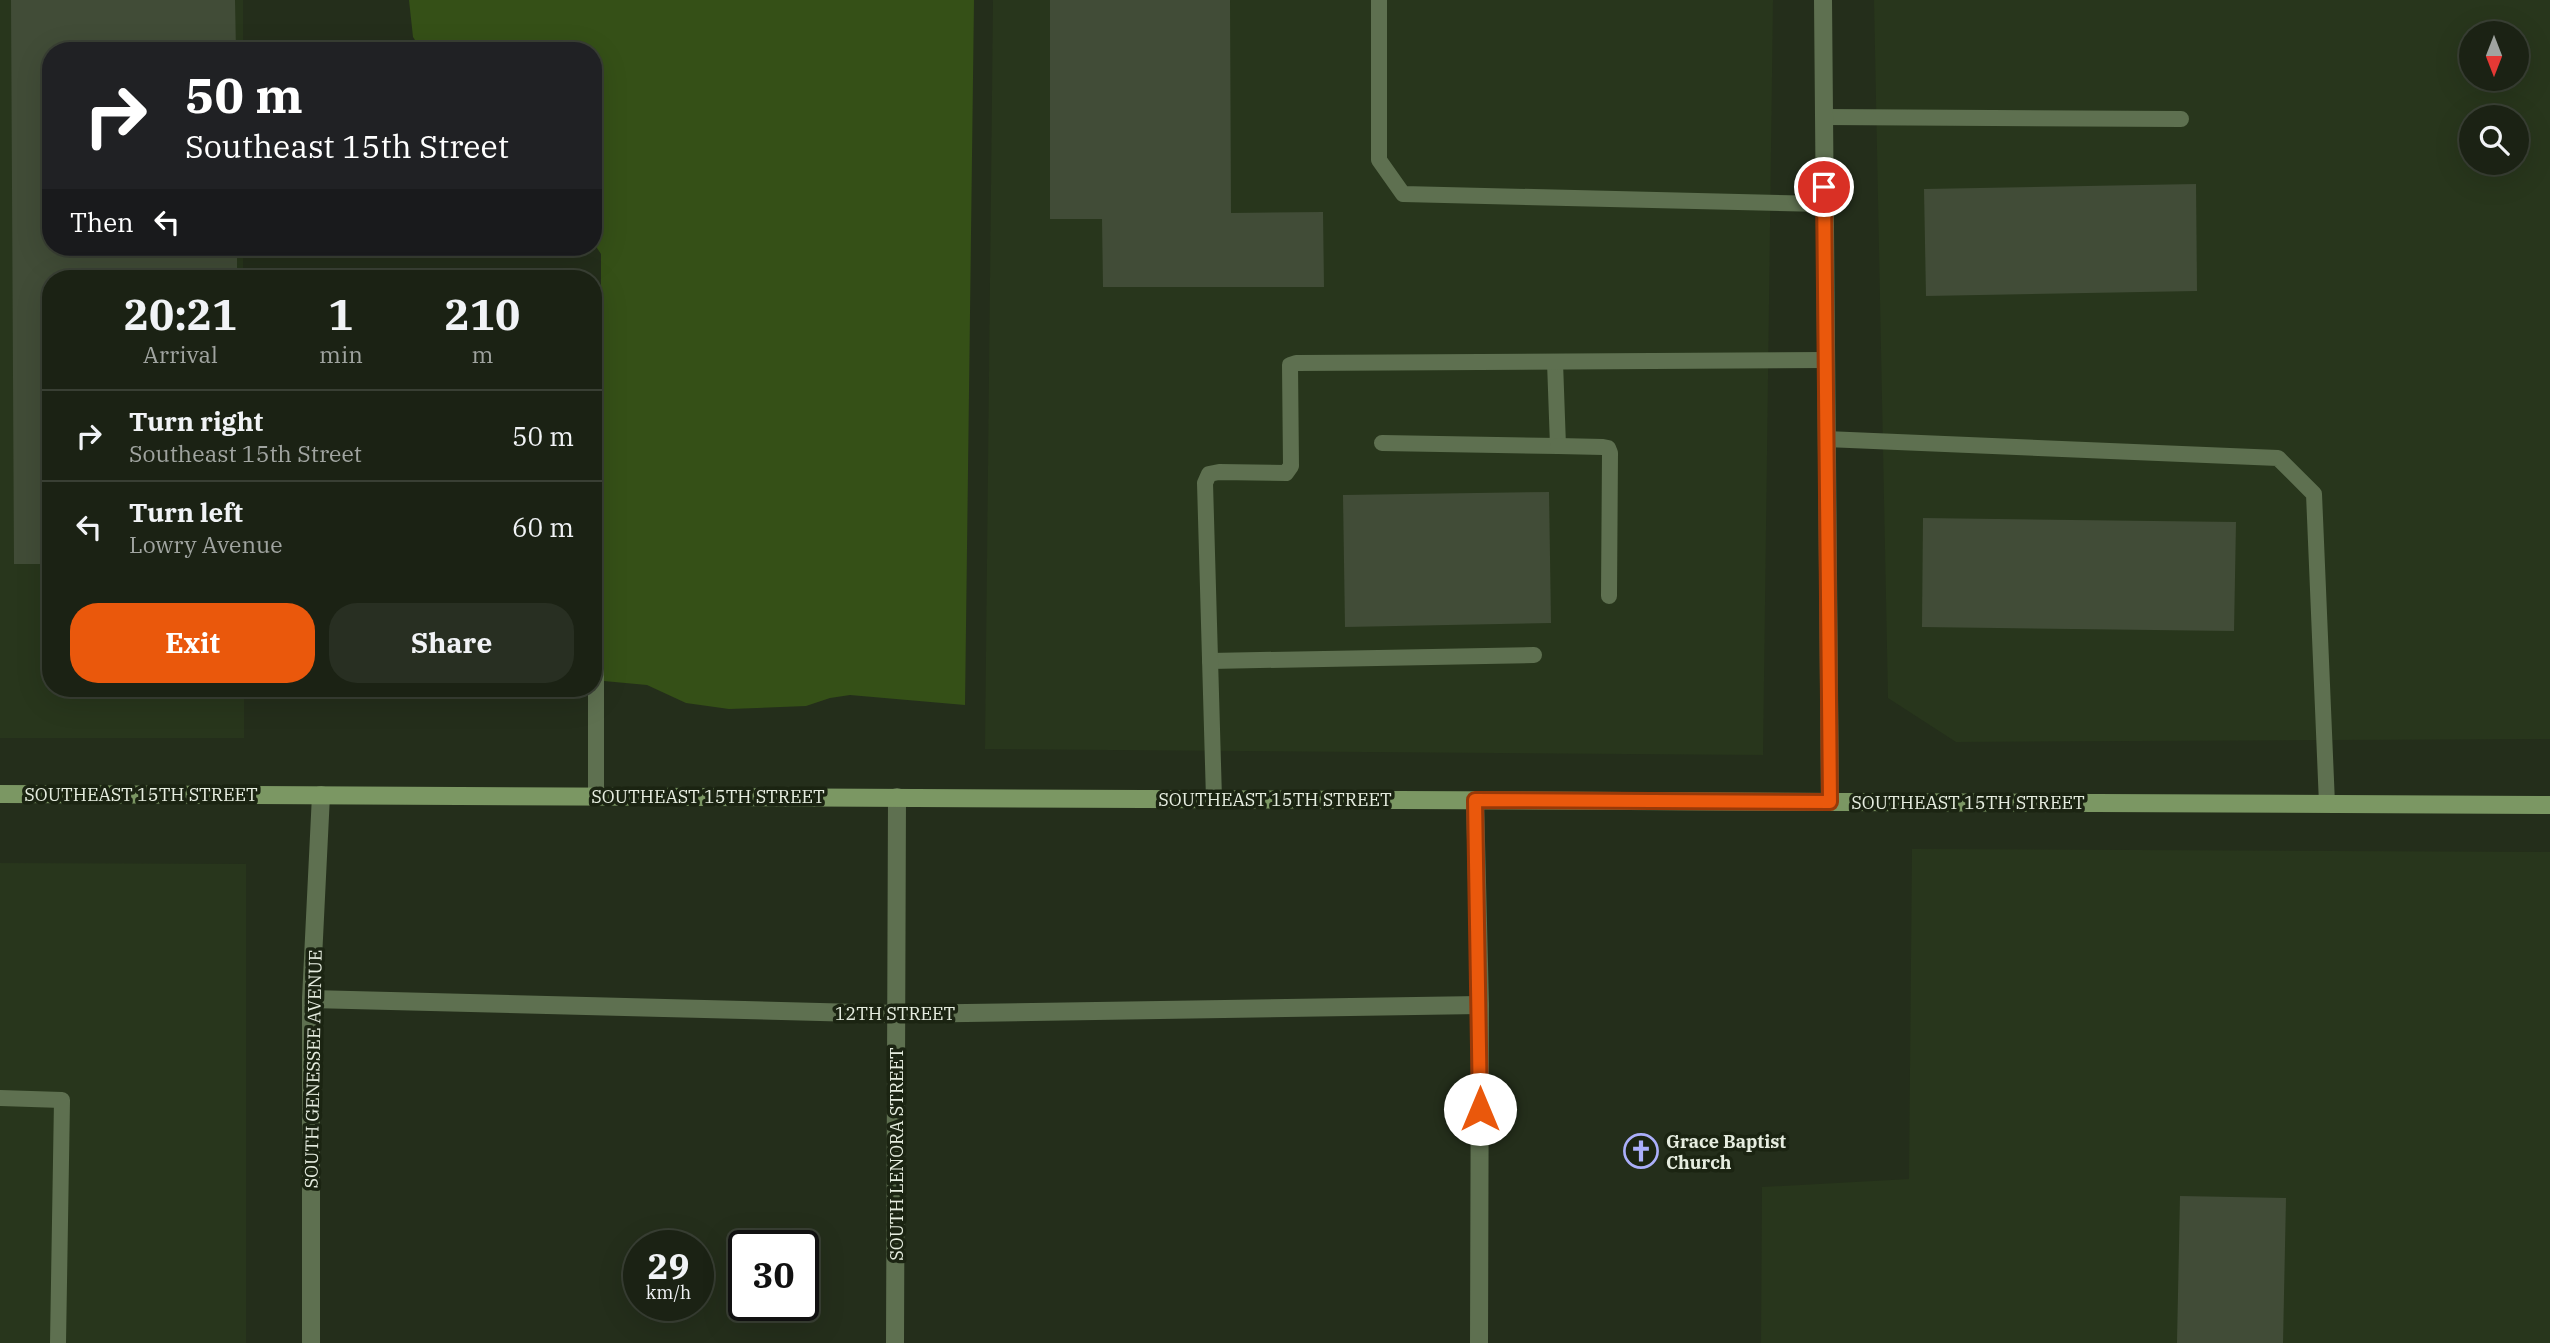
<!DOCTYPE html>
<style>
:root{--surface:#1b2214;--page:#282f22;--text:#f1f3f6;--muted:#a0a4a0;--line:#393f34;--accent:#ea580c}
body{margin:0;font-family:"IBM Plex Serif",serif;background:var(--page);color:var(--text);height:100vh;display:flex;flex-direction:column;font-size:26px;white-space:nowrap}
*{box-sizing:border-box;margin:0}
p{font-size:23px;color:var(--muted)}
.icon{flex:none;width:38px;height:38px;fill:none;stroke:currentColor;stroke-width:2;stroke-linecap:round;stroke-linejoin:round}
.map{position:relative;flex:1;overflow:hidden}
.panel{position:absolute;left:42px;top:270px;width:560px;height:427px;display:flex;flex-direction:column;background:var(--surface);border-radius:28px;box-shadow:0 7px 28px #0002,0 0 0 2px var(--line)}
.panel>*{flex:none}
.top-card{position:absolute;left:42px;top:42px;width:560px;height:214px;border-radius:28px;box-shadow:0 7px 28px #0002,0 0 0 2px var(--line);background:#202124;color:#fff;overflow:hidden}
.needle{width:46px;rotate:180deg}
.fabs{position:absolute;left:2459px;top:21px;display:grid;gap:14px}
.fabs a{display:grid;place-items:center;width:70px;height:70px;border-radius:50%;background:var(--surface);box-shadow:0 7px 28px #0002,0 0 0 2px var(--line);font-size:35px}
.speed{position:absolute;left:623px;top:1230px;display:flex;gap:14px;font-size:35px;font-weight:700;text-align:center}
.speed>*{display:grid;place-content:center;width:91px;height:91px;border-radius:50%;background:var(--surface);box-shadow:0 7px 28px #0002,0 0 0 2px var(--line);line-height:1}
.speed small{font-size:18px;font-weight:400}
.speed .limit{border:4px solid #111;border-radius:10px;background:#fff;color:#111}
.pin{position:absolute;display:grid;place-items:center;width:60px;height:60px;color:#fff;margin:-30px;border:4px solid #fff;border-radius:50%;box-shadow:0 2px 7px #0007}
.me{position:absolute;width:77px;margin:-38px;rotate:0deg;stroke-linejoin:round;filter:drop-shadow(0 0 5px #0008)}
.turn{display:flex;align-items:center;gap:24px;height:147px;padding:0 28px;font-size:32px}
.turn .icon{width:91px;height:91px;stroke-width:2.5}
.turn b{display:block;font-size:49px;line-height:60px}
.then{display:flex;align-items:center;height:66px;padding:0 28px;background:#0003;gap:14px;font-size:26px}
.eta{display:flex;justify-content:space-evenly;align-items:center;height:119px;text-align:center}
.eta b{font-size:42px;font-weight:700;line-height:49px}
.primary-button{display:flex;gap:14px;margin-top:auto;padding:14px 28px}
.primary-button a{flex:1;height:80px;border-radius:28px;background:var(--accent);color:#fff;font-size:28px;font-weight:700;line-height:80px;text-align:center}
.primary-button a+a{background:var(--page);color:var(--text)}
ul{padding:0;list-style:none}
li{display:flex;align-items:center;gap:21px;height:91px;padding:0 28px;border-top:2px solid var(--line)}
li div{flex:1}
li b{display:block;font-size:26px}
li em{font-style:normal}
.map>svg:first-child{display:block}
.built{fill:#28361c;fill-rule:evenodd}
.green{fill:#355017}
.building{fill:#414c37}
.lines{fill:none;stroke-linecap:round;stroke-linejoin:round}
.service{stroke:#5e7050;stroke-width:16}
.minor{stroke:#5e7050;stroke-width:18}
.secondary{stroke:#7b9763;stroke-width:18}
.route-casing{stroke:#983908;stroke-width:18}
.route{stroke:#ea580c;stroke-width:12}
.labels{text-anchor:middle;dominant-baseline:central;stroke-width:7;stroke-linejoin:round;paint-order:stroke}
.street-label{font-size:18px;fill:#e6ede0;stroke:#1b2412}
.poi-label{font-size:18px;font-weight:bold;fill:#e6ede0;stroke:#1b2412;text-anchor:start}
</style>
<div class="map">
<svg width="2550" height="1343" viewBox="0 0 2550 1343">
<rect width="100%" height="100%" fill="#242e1b"/>
<g class="built">
<path d="M0,0H243V51H51V247H243V278H51V688H244V738H0Z"/>
<path d="M993,0H1773L1763,755L985,749Z"/>
<path d="M1874,0H2550V739L1956,742L1888,698ZM2471,33H2516V79H2471ZM2471,117H2516V163H2471Z"/>
<path d="M1912,849L2550,852V1343H1761L1762,1187L1909,1179Z"/>
<path d="M0,863L246,864V1343H0Z"/>
</g>
<path class="green" d="M409,0H974L965,705L850,695L830,698L806,706L729,709L686,703L647,685L593,680V315L601,306V254L593,242V51H422L413,37Z"/>
<g class="building">
<path d="M11,0H235L236,51H51V247H237V278H51V564H14Z"/>
<path d="M1050,0H1230L1231,213L1323,212L1324,287H1103L1102,219H1050Z"/>
<path d="M2196,184L2197,291L1926,296L1924,189Z"/>
<path d="M1549,492L1551,623L1345,627L1343,495Z"/>
<path d="M1923,518L2236,522L2234,631L1922,627Z"/>
<path d="M2180,1196L2286,1198L2283,1343H2177Z"/>
</g>
<g class="lines">
<g class="service">
<path d="M1379,0V160L1403,194L1824,204"/>
<path d="M1824,117L2181,119"/>
<path d="M593,393H596V796"/>
<path d="M1826,439L2278,458L2314,494L2327,804"/>
<path d="M1382,443L1558,446L1555,362"/>
<path d="M1558,446L1603,447L1608,448L1610,453L1609,596"/>
<path d="M1210,661L1534,655"/>
<path d="M1214,799L1205,483L1209,474L1219,472L1286,473L1291,466L1290,365L1296,363L1826,360"/>
<path d="M0,1098L62,1100L58,1343"/>
</g>
<g class="minor">
<path d="M1823,0L1830,802"/>
<path d="M1475,800L1480,1005L1479,1343"/>
<path d="M311,999L897,1014L1480,1005"/>
<path d="M311,1343V999L321,795"/>
<path d="M895,1343L897,797"/>
</g>
<path class="secondary" d="M0,794L2550,805"/>
</g>
<g class="lines">
<g class="route-casing">
<path id="route" d="M1480,1109L1475,800L1830,802L1824,187"/>
</g>
<use href="#route" class="route"/>
</g>
<defs>
<g id="church-ring" transform="scale(1.75)"><circle r="9.5" fill="#1b2412" stroke="#abaffb" stroke-width="1.5"/><path d="M-1.2-6h2.4v3.5h3.3v2.4h-3.3V6h-2.4V-.1h-3.3v-2.4h3.3Z" fill="#abaffb"/></g>
</defs>
<g fill-rule="evenodd">
<use href="#church-ring" x="1641" y="1151"/>
</g>
<g class="labels">
<g class="street-label">
<text x="141" y="794">SOUTHEAST 15TH STREET</text>
<text x="708" y="796">SOUTHEAST 15TH STREET</text>
<text x="1275" y="799">SOUTHEAST 15TH STREET</text>
<text x="1968" y="802">SOUTHEAST 15TH STREET</text>
<text x="895" y="1013">12TH STREET</text>
<text transform="translate(313 1069) rotate(-89)">SOUTH GENESSEE AVENUE</text>
<text transform="translate(896 1154) rotate(-90)">SOUTH LENORA STREET</text>
</g>
<g class="poi-label">
<text x="1666" y="1141">Grace Baptist<tspan x="1666" dy="21">Church</tspan></text>
</g>
</g>
</svg>
<div class="fabs">
<a><svg class="needle" viewBox="-14 -14 28 28"><path d="M0-13l5 13h-10z" fill="#e53935"/><path d="M0 13l5-13h-10z" fill="#a0a4a0"/></svg></a>
<a><svg class="icon" aria-label="search" viewBox="0 0 24 24"><circle cx="10" cy="10" r="6"/><path d="M15 15l6 6"/></svg></a>
</div>
<div class="speed"><div>29<small>km/h</small></div><div class="limit">30</div></div>
<div class="pin" style="left:1824px;top:187px;background:#d93025"><svg class="icon" aria-label="arrive" viewBox="0 0 24 24"><path d="M6 21V4h12l-3 4 3 4H6"/></svg></div>
<svg class="me" style="left:1480px;top:1109px" viewBox="-20 -20 40 40"><circle r="19" fill="#fff"/><path d="M0-13L10 11 0 6-10 11z" fill="#ea580c"/></svg>
<div class="top-card">
<div class="turn"><svg class="icon" aria-label="right" viewBox="0 0 24 24"><path d="M7 20v-9h11M14 6l5 5-5 5"/></svg><div><b>50 m</b>Southeast 15th Street</div></div>
<div class="then">Then<svg class="icon" aria-label="left" viewBox="0 0 24 24"><path d="M17 20v-9H6M10 6l-5 5 5 5"/></svg></div>
</div>
<section class="panel">
<div class="eta">
<div><b>20:21</b><p>Arrival</p></div>
<div><b>1</b><p>min</p></div>
<div><b>210</b><p>m</p></div>
</div>
<ul>
<li><svg class="icon" aria-label="right" viewBox="0 0 24 24"><path d="M7 20v-9h11M14 6l5 5-5 5"/></svg><div><b>Turn right</b><p>Southeast 15th Street</p></div><em>50 m</em></li>
<li><svg class="icon" aria-label="left" viewBox="0 0 24 24"><path d="M17 20v-9H6M10 6l-5 5 5 5"/></svg><div><b>Turn left</b><p>Lowry Avenue</p></div><em>60 m</em></li>
</ul>
<div class="primary-button"><a>Exit</a><a>Share</a></div>
</section>
</div>
